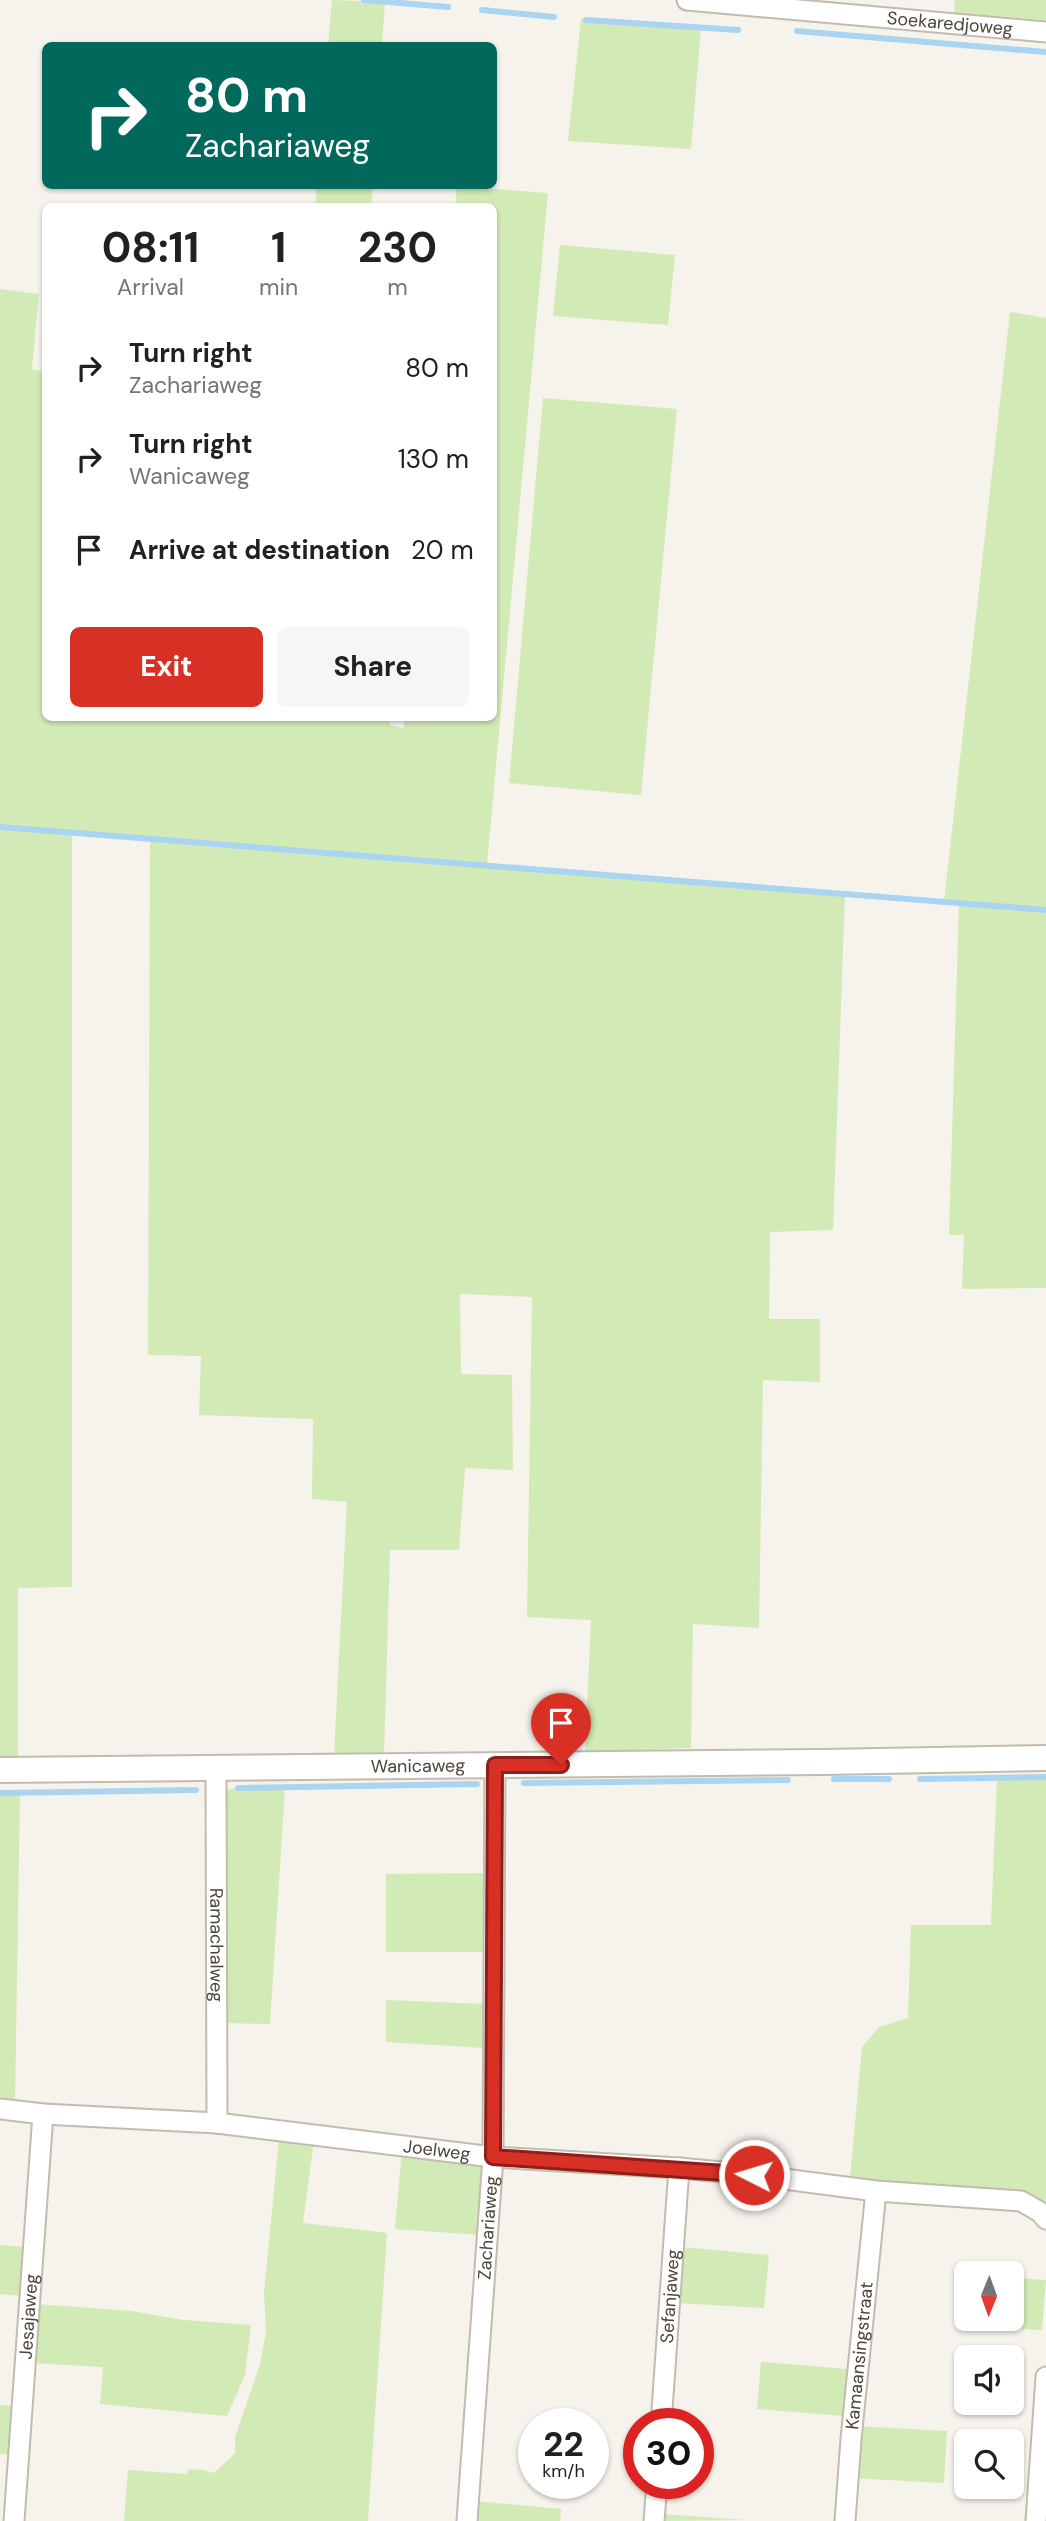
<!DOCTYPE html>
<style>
:root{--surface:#fff;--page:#f6f6f6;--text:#202124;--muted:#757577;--accent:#d93025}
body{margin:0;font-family:"DM Sans",sans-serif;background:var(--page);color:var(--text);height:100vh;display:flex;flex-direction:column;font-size:26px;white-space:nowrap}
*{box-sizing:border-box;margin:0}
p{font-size:23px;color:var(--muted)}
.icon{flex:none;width:38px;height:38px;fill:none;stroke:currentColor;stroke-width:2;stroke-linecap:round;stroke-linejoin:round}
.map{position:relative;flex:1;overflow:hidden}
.details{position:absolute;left:42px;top:203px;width:455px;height:518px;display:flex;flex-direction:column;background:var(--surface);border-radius:10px;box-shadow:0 2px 5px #0004}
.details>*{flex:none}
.guide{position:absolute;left:42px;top:42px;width:455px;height:147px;border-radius:10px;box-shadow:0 2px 5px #0004;background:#00695c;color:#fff;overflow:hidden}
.needle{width:46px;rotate:181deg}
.tools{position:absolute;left:954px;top:2261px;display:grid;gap:14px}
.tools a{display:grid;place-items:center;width:70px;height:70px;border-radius:10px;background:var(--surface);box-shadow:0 2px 5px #0004;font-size:35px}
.speed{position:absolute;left:518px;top:2408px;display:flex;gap:14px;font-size:35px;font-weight:700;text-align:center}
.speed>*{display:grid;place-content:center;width:91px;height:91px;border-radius:50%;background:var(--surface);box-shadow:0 2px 5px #0004;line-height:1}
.speed small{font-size:18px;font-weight:400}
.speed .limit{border:10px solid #d22;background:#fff;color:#111}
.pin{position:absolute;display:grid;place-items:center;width:60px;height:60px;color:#fff;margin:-72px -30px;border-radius:50% 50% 50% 0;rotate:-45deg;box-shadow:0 0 7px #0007}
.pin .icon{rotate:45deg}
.me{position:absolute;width:77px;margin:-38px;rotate:275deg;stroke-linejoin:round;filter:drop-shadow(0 0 5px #0008)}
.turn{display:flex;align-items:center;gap:24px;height:147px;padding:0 28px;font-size:32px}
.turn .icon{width:91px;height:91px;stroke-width:2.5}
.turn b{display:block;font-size:49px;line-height:60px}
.eta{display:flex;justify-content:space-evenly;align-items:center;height:119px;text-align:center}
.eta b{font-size:42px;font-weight:700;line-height:49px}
.action{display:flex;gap:14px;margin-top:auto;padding:14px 28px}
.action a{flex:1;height:80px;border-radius:10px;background:var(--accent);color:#fff;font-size:28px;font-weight:700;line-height:80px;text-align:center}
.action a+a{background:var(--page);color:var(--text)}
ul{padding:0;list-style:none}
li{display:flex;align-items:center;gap:21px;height:91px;padding:0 28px}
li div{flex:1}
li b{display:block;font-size:26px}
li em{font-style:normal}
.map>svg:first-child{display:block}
.green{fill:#d2eab5}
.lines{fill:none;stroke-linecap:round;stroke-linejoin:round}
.stream{stroke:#a9d4f2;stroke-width:6}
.minor-casing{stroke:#c2bbae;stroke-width:23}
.tertiary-casing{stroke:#c2bbae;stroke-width:28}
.minor{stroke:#fff;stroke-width:19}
.tertiary{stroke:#fff;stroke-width:24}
.route-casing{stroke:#8d1f18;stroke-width:18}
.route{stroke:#d93025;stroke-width:12}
.labels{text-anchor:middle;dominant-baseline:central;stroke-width:5;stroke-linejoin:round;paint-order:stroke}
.street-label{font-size:18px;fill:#4b4439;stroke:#fff}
</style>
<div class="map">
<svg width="1046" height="2521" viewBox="0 0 1046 2521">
<rect width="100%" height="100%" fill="#f6f3ec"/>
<g class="green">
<path d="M332,0L385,2L382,45H328Z"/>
<path d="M955,0H1046V20L954,13Z"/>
<path d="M581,19L701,28L691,149L568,141Z"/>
<path d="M317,186H373L371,206H315Z"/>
<path d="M457,186L548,193L487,865L845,894L833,1230L770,1232L769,1319H820V1382L763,1380L759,1628L693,1624L691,1748L585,1752L591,1620L527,1617L532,1297L460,1294L461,1374L512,1375L513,1470L465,1468L459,1550H390L384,1755H334L347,1502L312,1499L313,1419L199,1415L201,1356L148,1355L150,840L72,834V1587L18,1588V1757H0V289L39,294L32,369L46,372V718H390V725L403,728L405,718H494V206H455Z"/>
<path d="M560,245L675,255L668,325L553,316Z"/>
<path d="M1010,312L1046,318V1288L962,1289L964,1235H949L959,904L944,902Z"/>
<path d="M543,398L677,409L641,795L509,783Z"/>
<path d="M1046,1777V2206L1033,2196L850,2177L862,2047L879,2027L908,2018L911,1925H991L997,1778Z"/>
<path d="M285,1788L270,2024L225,2023L226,1789Z"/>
<path d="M0,1793H20L15,2102L0,2101Z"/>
<path d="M485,1873L486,1952H386V1874Z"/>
<path d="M386,2000L486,2004L485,2048L386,2042Z"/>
<path d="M279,2139L314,2140L303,2223L387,2233L368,2521H124L128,2470L187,2474L188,2469L204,2470L214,2473L235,2453V2437L260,2364L266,2332L264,2293Z"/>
<path d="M402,2149L480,2161L484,2170L481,2235L395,2229Z"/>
<path d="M0,2245L25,2247L23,2296L0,2294Z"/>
<path d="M681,2247L769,2255L764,2308L677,2303Z"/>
<path d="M962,2275H966V2319H1012V2278L1046,2280L1042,2330L959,2325Z"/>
<path d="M36,2304L131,2311L184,2320L251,2325L245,2375L227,2416L100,2404L103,2367L32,2363Z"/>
<path d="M761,2362L847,2369L843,2416L757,2409Z"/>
<path d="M0,2405L13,2406L9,2455L0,2454Z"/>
<path d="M855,2426L947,2431L944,2483L850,2478Z"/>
<path d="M476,2501L561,2509L560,2521H474Z"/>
<path d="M662,2514L745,2520L661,2521Z"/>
</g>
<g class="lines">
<g class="stream">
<path d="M364,0L448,7"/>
<path d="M482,10L554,17"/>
<path d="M586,20L738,30"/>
<path d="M797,31L1046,52"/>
<path d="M0,827L1046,910"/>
<path d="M834,1779H889"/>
<path d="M920,1779L1046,1777"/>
<path d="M524,1783L788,1780"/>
<path d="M238,1788L477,1784"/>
<path d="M0,1793L196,1790"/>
</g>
<g class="minor-casing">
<g id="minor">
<path id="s1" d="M687,0L1046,32"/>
<path id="s2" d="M216,1768L217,2123"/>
<path id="s3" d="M0,2109L43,2114L217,2123L493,2157L679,2168L754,2175L876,2191L1021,2201L1040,2212L1046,2219"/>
<path id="s4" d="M661,2424L679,2168"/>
<path id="s5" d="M14,2521L43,2114"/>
<path id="s6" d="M467,2521L493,2157L495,1765"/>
<path d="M654,2521L657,2483"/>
<path id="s7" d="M845,2521L851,2439L876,2191"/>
<path d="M1036,2521L1046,2377"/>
</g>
</g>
<g class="tertiary-casing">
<g id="tertiary">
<path id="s8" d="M0,1770L823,1762L1046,1758"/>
</g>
</g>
<use href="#minor" class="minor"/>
<use href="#tertiary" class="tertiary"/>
</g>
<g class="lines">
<g class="route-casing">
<path id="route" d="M561,1765H495L493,2157L754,2175"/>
</g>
<use href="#route" class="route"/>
</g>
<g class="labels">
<g class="street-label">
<text stroke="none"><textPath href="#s1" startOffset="264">Soekaredjoweg</textPath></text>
<text stroke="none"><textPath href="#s8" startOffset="418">Wanicaweg</textPath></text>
<text stroke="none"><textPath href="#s2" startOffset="177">Ramachalweg</textPath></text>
<text stroke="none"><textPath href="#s3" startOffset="439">Joelweg</textPath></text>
<text stroke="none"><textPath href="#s6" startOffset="294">Zachariaweg</textPath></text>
<text stroke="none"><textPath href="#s4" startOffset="128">Sefanjaweg</textPath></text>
<text stroke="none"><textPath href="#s5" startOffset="205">Jesajaweg</textPath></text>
<text stroke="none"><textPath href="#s7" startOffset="166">Kamaansingstraat</textPath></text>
</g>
</g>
</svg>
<div class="tools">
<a><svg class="needle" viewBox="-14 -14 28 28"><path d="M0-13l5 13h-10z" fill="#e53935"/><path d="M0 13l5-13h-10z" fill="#757577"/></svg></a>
<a><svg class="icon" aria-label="sound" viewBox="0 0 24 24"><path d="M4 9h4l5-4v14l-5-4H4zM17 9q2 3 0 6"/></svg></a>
<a><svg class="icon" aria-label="search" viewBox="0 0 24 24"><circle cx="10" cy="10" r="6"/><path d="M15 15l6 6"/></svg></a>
</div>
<div class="speed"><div>22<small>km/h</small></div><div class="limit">30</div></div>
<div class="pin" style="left:561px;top:1765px;background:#d93025"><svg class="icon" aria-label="arrive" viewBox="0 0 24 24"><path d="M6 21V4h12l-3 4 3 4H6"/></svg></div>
<svg class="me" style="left:754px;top:2175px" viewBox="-20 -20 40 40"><circle r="17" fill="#d93025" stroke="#fff" stroke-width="3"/><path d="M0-11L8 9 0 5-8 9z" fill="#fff"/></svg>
<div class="guide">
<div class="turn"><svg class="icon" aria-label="right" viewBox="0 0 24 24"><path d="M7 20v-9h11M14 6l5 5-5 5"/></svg><div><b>80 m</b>Zachariaweg</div></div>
</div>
<section class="details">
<div class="eta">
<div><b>08:11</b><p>Arrival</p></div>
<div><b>1</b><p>min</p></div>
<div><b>230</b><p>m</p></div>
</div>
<ul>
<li><svg class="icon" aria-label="right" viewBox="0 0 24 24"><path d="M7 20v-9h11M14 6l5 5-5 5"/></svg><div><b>Turn right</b><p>Zachariaweg</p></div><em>80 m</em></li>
<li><svg class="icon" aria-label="right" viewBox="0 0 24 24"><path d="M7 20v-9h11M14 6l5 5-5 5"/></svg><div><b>Turn right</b><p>Wanicaweg</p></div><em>130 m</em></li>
<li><svg class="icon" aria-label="arrive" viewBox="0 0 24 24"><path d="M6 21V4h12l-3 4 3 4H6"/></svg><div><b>Arrive at destination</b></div><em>20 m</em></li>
</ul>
<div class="action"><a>Exit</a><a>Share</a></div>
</section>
</div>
